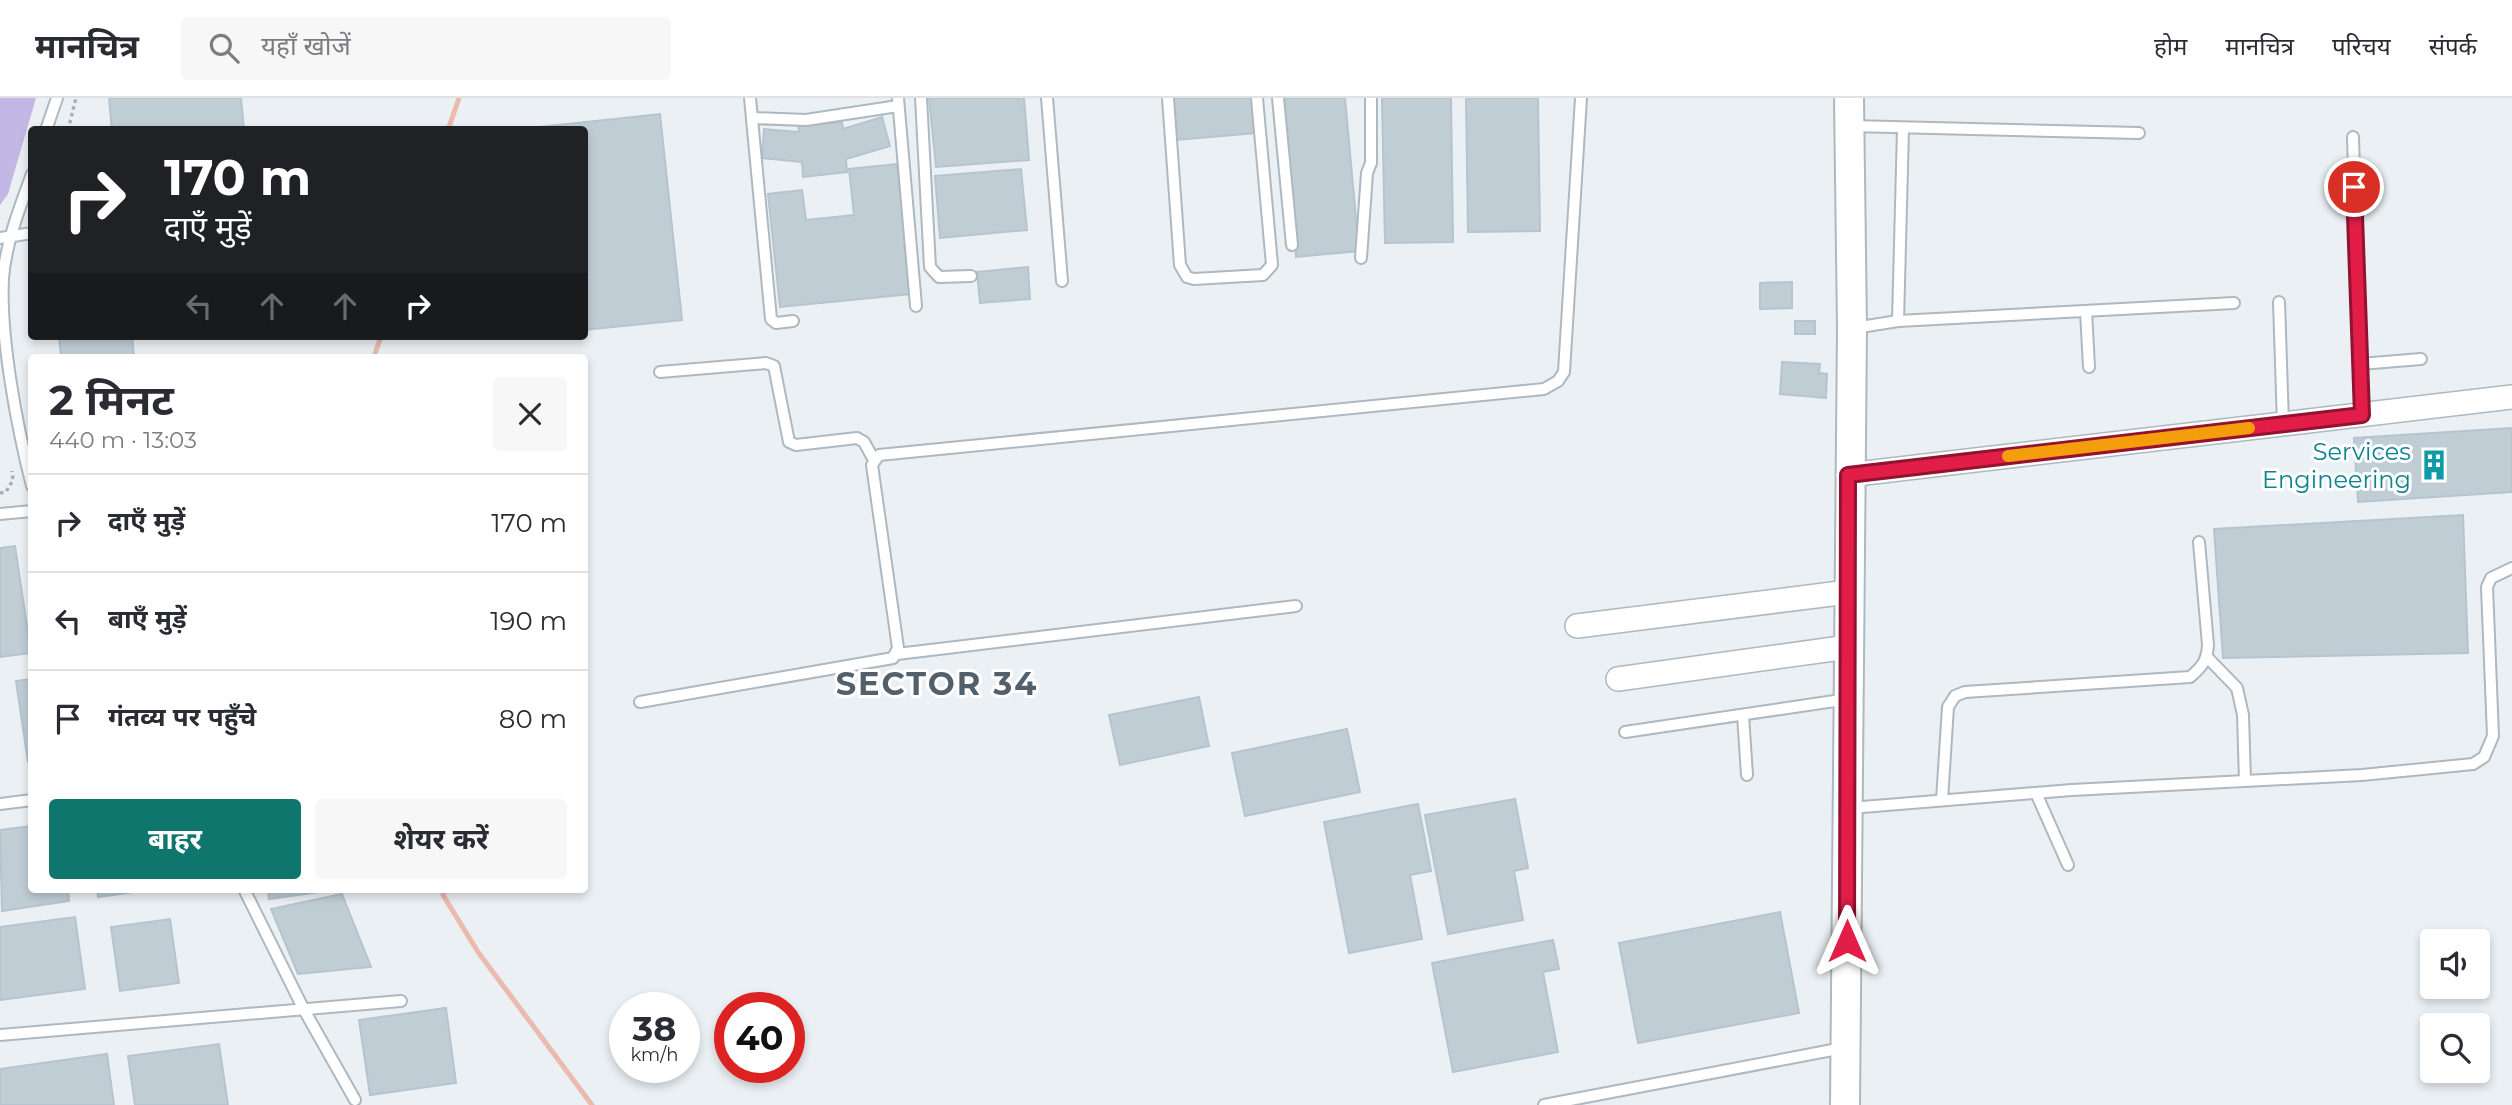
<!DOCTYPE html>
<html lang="hi">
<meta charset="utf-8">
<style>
:root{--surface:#fff;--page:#f7f7f7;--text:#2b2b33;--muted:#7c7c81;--line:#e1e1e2;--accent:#0f766e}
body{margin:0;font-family:Montserrat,"Noto Sans Devanagari",sans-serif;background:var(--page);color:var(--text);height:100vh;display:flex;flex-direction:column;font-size:26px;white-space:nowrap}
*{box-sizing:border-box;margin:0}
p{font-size:23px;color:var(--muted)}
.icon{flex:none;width:38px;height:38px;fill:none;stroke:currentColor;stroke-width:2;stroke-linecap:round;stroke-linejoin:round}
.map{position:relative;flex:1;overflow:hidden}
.drawer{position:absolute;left:28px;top:256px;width:560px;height:539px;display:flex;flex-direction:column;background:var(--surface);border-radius:7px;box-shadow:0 4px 10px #0003}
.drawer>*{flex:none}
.top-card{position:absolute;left:28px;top:28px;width:560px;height:214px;border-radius:7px;box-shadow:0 4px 10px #0003;background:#202124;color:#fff;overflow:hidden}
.controls{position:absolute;left:2420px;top:831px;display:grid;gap:14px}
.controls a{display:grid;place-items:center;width:70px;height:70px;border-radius:7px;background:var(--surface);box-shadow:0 4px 10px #0003;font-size:35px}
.speed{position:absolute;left:609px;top:894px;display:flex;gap:14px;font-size:35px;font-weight:700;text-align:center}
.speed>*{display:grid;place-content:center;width:91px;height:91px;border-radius:50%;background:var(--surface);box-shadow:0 4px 10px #0003;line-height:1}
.speed small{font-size:18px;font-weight:400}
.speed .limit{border:10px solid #d22;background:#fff;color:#111}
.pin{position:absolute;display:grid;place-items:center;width:60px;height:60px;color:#fff;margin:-30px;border:4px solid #fff;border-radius:50%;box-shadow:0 2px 7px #0007}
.me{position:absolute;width:77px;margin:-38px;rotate:0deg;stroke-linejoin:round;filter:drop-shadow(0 0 5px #0008)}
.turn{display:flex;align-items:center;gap:24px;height:147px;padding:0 21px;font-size:32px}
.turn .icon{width:91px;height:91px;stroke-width:2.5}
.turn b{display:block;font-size:49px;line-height:60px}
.lanes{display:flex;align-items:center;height:66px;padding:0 21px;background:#0003;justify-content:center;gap:35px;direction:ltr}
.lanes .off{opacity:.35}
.round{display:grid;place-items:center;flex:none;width:74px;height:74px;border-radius:7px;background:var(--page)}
.head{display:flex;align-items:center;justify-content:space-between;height:119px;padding:0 21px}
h1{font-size:42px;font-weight:700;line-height:52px}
.primary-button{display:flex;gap:14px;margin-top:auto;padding:14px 21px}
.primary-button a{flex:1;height:80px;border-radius:7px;background:var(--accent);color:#fff;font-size:28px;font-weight:700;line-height:80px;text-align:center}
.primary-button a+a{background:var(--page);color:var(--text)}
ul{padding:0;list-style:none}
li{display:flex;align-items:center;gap:21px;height:98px;padding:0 21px;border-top:2px solid var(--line)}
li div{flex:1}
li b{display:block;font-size:26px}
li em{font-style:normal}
header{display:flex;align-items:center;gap:42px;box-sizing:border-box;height:98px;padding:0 35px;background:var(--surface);border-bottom:2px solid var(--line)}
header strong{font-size:33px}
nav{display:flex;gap:38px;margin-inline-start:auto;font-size:24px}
.search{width:490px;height:63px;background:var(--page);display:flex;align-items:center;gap:18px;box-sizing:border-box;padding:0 24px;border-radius:7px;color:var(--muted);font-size:26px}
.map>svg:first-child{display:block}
.green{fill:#c3b7e5}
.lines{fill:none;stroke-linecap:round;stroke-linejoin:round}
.stream{stroke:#ebbaad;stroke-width:5}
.building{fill:#c1cdd5;stroke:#b5c4cf;stroke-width:2}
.service-casing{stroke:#aeb8bf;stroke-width:14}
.minor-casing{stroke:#aeb8bf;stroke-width:26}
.tertiary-casing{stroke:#aeb8bf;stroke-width:32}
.path{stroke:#a0b2c0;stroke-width:3.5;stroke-dasharray:3.5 3.5;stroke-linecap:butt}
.service{stroke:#fff;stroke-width:10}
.minor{stroke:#fff;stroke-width:23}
.tertiary{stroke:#fff;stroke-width:28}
.route-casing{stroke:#92132f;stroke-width:18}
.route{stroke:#e11d48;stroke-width:12}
.slow{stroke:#f59e0b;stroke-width:12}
.labels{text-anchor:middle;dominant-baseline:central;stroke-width:6;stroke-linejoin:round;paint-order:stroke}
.culture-label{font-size:24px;fill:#0d838f;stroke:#fff;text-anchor:end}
.district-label{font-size:32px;font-weight:bold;letter-spacing:2px;fill:#51606a;stroke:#fff}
</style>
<header>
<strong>मानचित्र</strong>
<div class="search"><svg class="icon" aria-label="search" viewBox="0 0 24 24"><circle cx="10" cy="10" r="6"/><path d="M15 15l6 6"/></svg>यहाँ खोजें</div>
<nav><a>होम</a><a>मानचित्र</a><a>परिचय</a><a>संपर्क</a></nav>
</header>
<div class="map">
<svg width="2512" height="1007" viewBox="0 0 2512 1007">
<rect width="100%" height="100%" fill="#ebf0f4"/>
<path class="green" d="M0,0H36L8,96L0,107Z"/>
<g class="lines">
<g class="stream">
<path d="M448,32L459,0"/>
<path d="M374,259L381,238"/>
<path d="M444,791L443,797L478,854L592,1007"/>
</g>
</g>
<g class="building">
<path d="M109,0H241L244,32H112Z"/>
<path d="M929,0H1024L1029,62L936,69Z"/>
<path d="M1173,0H1253L1256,35L1176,42Z"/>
<path d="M1282,0H1345L1359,153L1296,159Z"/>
<path d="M1382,0H1451L1453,144L1385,145Z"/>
<path d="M1466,0H1538L1540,133L1468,134Z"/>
<path d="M660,16L682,222L584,232V32H511Z"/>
<path d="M882,19L890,48L846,61L847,74L803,79L802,64L762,60L764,31L799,34L798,28L842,24L843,31Z"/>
<path d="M897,66L911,196L780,209L768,96L802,92L806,122L854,117L849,71Z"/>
<path d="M1021,71L1027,132L940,140L935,78Z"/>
<path d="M1028,169L1030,201L980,205L977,174Z"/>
<path d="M1792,184V210L1760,211V185Z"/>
<rect x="1795" y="223" width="20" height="13"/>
<path d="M59,238H132L134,259H61Z"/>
<path d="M1782,264L1820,266L1819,275L1827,276L1826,300L1780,296Z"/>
<path d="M2512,330V394L2358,404L2354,340Z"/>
<path d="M2463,417L2468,555L2223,560L2214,431Z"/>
<path d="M15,448L31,555L0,559V450Z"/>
<path d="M32,581V663L28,664L16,583Z"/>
<path d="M1199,599L1209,648L1120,667L1109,617Z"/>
<path d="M1347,631L1360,694L1245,718L1232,655Z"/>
<path d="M1515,701L1528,770L1514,773L1523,822L1448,836L1425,717Z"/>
<path d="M1418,706L1431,773L1410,777L1422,841L1349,855L1324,724Z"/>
<path d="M32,728V791H68L69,803L2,813L0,732Z"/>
<path d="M97,791H155L98,799Z"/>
<path d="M268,791H340L269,801Z"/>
<path d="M342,796L371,869L298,876L271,811Z"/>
<path d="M1780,814L1799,915L1638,945L1619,845Z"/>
<path d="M75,819L85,891L0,902V829Z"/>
<path d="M170,821L179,885L120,893L111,829Z"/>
<path d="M1553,842L1559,871L1543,874L1558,954L1453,974L1432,865Z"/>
<path d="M446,910L456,985L370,997L359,922Z"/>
<path d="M219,946L228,1007H135L128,958Z"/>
<path d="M107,956L114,1007H0V971Z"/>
</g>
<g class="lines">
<g class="service-casing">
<g id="service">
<path d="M750,0L771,221L776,225L793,223"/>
<path d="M898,0L916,208"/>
<path d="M921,0L930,169L939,179L971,178"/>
<path d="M1047,0L1062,183"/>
<path d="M1168,0L1180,167L1187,179L1194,181L1263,177L1272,167L1257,0"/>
<path d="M1278,0L1292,147"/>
<path d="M752,20L806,22L898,8"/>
<path d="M1851,28L2139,35"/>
<path d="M46,32L57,0"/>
<path d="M2353,39L2362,317"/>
<path d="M32,76C20,109 6,144 3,180C0,240 17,329 32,388"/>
<path d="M0,140L32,135"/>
<path d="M1361,160L1367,75L1371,65V0"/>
<path d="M2279,204L2283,326"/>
<path d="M2086,213L2089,269"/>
<path d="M1898,223L1903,31"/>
<path d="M1854,230L1898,223L2234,205"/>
<path d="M2360,266L2421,261"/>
<path d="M660,274L766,265L774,268L789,344L796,347L857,340L864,344L874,362"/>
<path d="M0,416L32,413"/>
<path d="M897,556L1296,508"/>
<path d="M2207,559L2237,590L2243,617L2245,683"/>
<path d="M640,604L893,560L898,550L872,367L879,357L1544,291L1558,283L1564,274L1581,0"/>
<path d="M1743,617L1747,677"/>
<path d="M1625,634L1848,601"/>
<path d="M2036,695L2068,767"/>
<path d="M1942,702L1948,609L1955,598L1965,594L2190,579C2202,569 2207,563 2208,547L2199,444"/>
<path d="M0,706L32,702"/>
<path d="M1850,710L2072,692L2362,677L2473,666L2484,659L2493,638L2487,489L2491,480L2512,470"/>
<path d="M244,791L303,910L355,1002"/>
<path d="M0,937L401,903"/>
<path d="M1544,1007L1843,950"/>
</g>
</g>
<g class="minor-casing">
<g id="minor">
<path d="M1848,377L2512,299"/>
<path d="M1577,528L1848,494"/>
<path d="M1618,581L1848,549"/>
</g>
</g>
<g class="tertiary-casing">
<path id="tertiary" d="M1845,1007L1852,230L1849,0"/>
</g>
<g class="path">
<path d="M68,32L76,0"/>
<path d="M0,395L6,394L13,382L12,373"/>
</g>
<use href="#service" class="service"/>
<use href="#minor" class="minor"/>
<use href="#tertiary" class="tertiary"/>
</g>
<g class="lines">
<g class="route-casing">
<path id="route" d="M1847,843L1848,377L2362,317L2354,89"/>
</g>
<use href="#route" class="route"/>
<path class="slow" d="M2008,358L2249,330"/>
</g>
<defs>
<g id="building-bare" transform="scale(2.415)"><path d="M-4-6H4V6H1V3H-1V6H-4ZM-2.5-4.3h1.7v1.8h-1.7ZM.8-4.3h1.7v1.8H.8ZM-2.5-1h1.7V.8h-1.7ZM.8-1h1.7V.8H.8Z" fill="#0f9aa8" stroke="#fff" stroke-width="2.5" paint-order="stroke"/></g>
</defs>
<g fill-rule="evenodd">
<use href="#building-bare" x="2434" y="367"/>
</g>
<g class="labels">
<g class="culture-label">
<text x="2411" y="353">Services<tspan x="2411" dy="28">Engineering</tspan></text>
</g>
<g class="district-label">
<text x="937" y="585">SECTOR 34</text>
</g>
</g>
</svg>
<div class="controls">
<a><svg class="icon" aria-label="sound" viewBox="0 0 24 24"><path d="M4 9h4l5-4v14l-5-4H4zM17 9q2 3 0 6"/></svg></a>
<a><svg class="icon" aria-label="search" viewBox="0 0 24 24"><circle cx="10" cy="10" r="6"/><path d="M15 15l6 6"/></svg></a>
</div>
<div class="speed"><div>38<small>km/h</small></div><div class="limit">40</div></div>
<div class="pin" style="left:2354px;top:89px;background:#d93025"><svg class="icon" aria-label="arrive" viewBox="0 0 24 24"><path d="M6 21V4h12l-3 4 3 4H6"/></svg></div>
<svg class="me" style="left:1847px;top:843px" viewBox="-20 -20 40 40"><path d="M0-17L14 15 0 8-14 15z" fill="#e11d48" stroke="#fff" stroke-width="4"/></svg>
<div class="top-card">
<div class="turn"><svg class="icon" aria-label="right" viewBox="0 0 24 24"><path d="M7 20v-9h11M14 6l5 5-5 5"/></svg><div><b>170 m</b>दाएँ मुड़ें</div></div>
<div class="lanes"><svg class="icon off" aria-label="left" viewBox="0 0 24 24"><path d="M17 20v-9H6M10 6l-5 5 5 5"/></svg><svg class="icon off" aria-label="ahead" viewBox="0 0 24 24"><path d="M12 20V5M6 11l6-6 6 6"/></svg><svg class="icon off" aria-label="ahead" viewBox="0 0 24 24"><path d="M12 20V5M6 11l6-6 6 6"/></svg><svg class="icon" aria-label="right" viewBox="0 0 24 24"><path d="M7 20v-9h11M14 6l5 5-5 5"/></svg></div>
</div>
<section class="drawer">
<div class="head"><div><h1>2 मिनट</h1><p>440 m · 13:03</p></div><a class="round"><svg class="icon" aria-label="close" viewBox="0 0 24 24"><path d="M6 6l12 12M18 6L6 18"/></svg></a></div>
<ul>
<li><svg class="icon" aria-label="right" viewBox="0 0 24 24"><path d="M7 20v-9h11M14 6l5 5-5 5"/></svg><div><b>दाएँ मुड़ें</b></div><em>170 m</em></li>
<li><svg class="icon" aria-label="left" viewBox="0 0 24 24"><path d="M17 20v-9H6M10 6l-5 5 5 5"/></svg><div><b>बाएँ मुड़ें</b></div><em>190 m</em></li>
<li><svg class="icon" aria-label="arrive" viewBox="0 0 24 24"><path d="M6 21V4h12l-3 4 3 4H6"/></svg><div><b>गंतव्य पर पहुँचे</b></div><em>80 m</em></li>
</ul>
<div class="primary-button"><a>बाहर</a><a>शेयर करें</a></div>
</section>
</div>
